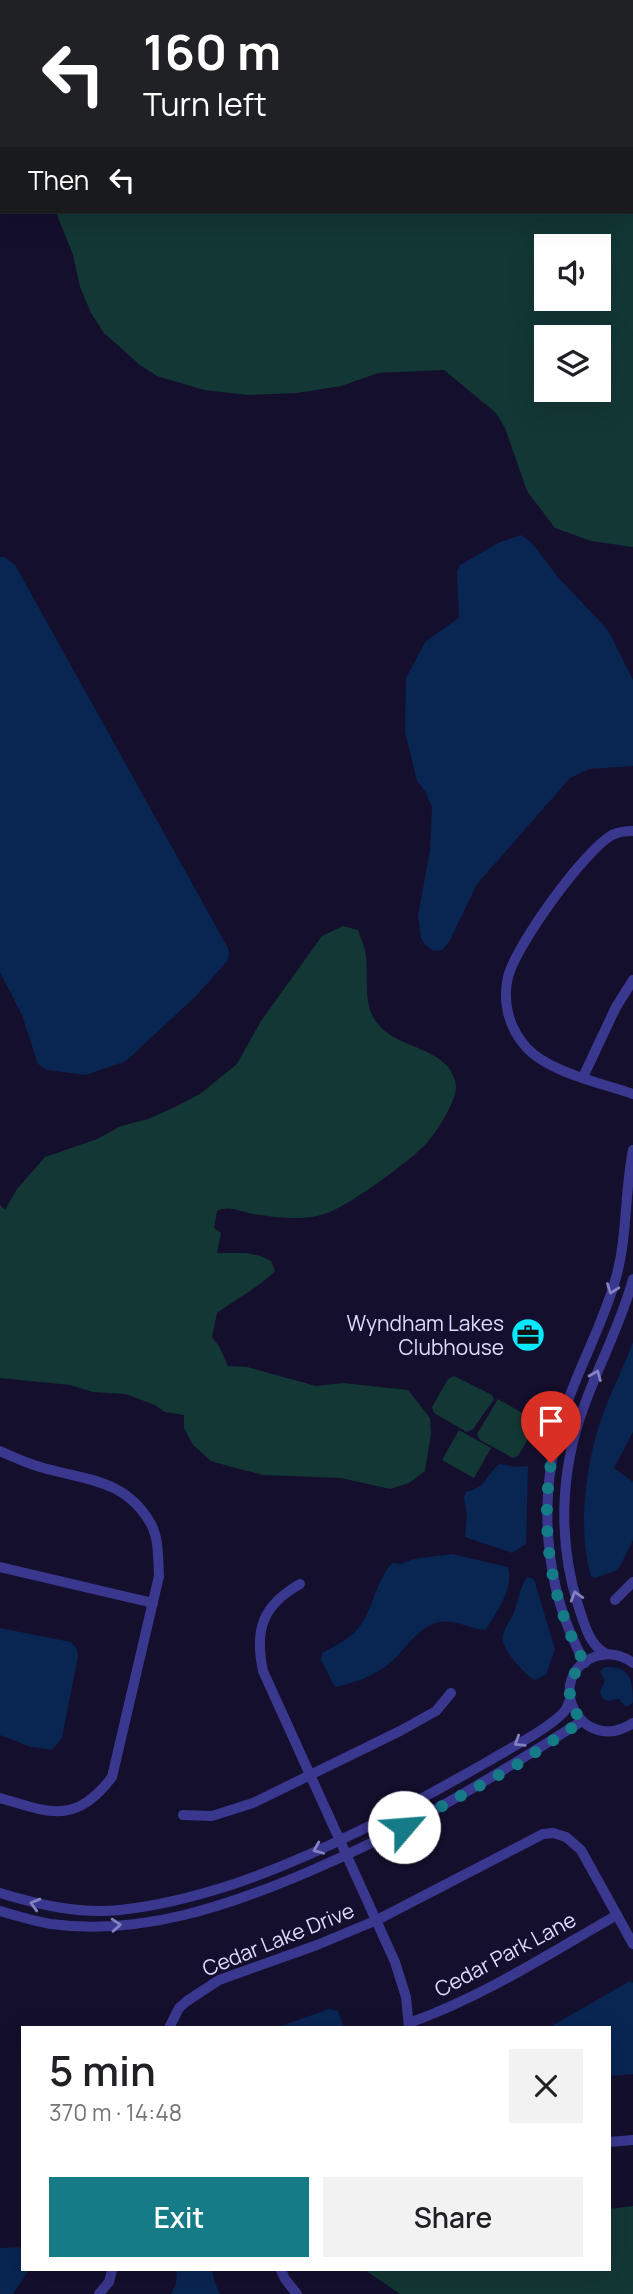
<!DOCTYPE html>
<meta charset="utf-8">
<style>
:root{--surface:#fff;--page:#f2f2f2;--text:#202124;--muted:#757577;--accent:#157b87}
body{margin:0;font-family:Manrope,sans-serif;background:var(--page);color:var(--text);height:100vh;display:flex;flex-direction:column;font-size:26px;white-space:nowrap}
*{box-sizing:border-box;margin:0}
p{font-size:23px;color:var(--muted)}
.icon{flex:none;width:38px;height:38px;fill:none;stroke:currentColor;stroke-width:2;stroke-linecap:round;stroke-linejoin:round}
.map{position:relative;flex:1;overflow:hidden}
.drawer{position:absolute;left:21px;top:2026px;width:590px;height:245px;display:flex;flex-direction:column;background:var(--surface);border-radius:0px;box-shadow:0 7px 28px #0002}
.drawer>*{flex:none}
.banner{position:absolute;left:0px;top:0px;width:634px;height:214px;box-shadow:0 7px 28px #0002;background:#202124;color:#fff;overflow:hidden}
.controls{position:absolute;left:534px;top:234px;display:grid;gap:14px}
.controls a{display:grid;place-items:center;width:77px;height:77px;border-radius:0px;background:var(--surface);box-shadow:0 7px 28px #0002;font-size:35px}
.pin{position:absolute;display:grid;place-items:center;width:60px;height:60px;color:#fff;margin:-72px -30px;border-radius:50% 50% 50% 0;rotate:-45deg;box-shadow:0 0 7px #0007}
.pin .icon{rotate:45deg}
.me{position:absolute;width:77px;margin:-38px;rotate:63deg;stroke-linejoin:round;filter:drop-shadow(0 0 5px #0008)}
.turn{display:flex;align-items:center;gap:24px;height:147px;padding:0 28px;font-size:32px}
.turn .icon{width:91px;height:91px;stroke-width:2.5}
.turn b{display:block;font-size:49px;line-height:60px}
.then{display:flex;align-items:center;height:66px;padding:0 28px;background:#0003;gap:14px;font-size:26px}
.round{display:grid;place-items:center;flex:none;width:74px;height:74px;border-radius:0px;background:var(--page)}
.overview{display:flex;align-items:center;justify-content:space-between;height:119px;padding:0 28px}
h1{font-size:42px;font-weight:600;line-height:52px}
.cta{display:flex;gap:14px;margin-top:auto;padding:14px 28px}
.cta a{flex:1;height:80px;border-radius:0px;background:var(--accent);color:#fff;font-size:28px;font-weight:600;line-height:80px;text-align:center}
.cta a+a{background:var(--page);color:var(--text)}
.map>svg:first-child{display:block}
.green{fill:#123735;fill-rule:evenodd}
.water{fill:#092552}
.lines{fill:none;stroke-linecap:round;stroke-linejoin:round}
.minor{stroke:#3a378f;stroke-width:10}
.oneway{stroke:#8481c1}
.route{stroke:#157b87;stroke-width:12;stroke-dasharray:0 21.6}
.labels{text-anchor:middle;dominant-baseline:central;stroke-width:5;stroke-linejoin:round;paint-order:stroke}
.poi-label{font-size:21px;fill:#dfdbff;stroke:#140f2d;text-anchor:end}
.street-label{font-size:21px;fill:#dfdbff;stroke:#140f2d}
</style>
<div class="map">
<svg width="633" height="2294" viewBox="0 0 633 2294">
<rect width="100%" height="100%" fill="#140f2d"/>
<g class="green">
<path d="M633,83V547L591,541L555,528L527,491L505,428L496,413L444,370L378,373L341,386L297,393L248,395L204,390L157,376L140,365L104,333L91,313L80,287L73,255L56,212H632ZM546,247H598V299H546ZM546,338H598V390H546Z"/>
<path d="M343,926L358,930C360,936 363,943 365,950C370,974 361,1002 377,1023C395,1046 430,1046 448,1067C452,1072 456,1081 456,1087C456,1102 434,1137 423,1147C404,1165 350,1205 327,1213C303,1222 277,1217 253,1214C240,1212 230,1205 217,1211L214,1228L221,1233L217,1253H246L261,1256L271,1261L275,1271C258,1288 236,1299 217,1313L212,1337L219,1346L228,1366L247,1367L316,1386L343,1383L408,1390L430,1418L431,1434L425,1471L409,1483L390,1489L341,1478L264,1475L239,1469L211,1461L193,1445L184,1428V1415L165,1412L155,1405L126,1394L93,1392L70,1385L0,1378V1205L5,1210L17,1189L45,1157L97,1139L121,1126L148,1119L175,1107L200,1094L237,1064L261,1021L322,936Z"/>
<path d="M454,1376L492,1395L494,1399L473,1429L467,1432L434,1413L432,1407L448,1379Z"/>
<path d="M498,1399L538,1422L518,1456L513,1458L480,1440L477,1434Z"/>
<path d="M459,1430L491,1448L474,1478L442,1460Z"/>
<path d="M633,2206V2294H400L365,2270H609V2209Z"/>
</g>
<g class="water">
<path d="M521,535L532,543L557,576L608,630L633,680V766L589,769L570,778L477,884L449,942L442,950L433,951L425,945L421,938L418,916L430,850L432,807L425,791L417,781L405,732L406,678L426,641L459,618L457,572L460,565L498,543Z"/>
<path d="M0,557H4L15,565L229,950L228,960L197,995L126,1061L86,1075L47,1070L38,1064L22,1015L0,972Z"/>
<path d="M633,1342V1432L614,1468L633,1482V1540L618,1570L595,1578L591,1576C577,1530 586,1462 602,1417C611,1391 624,1367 633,1342Z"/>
<path d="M499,1464L517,1467L528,1466L526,1544L512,1553L465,1537L467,1516L464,1497L466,1492C489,1485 483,1479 499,1464Z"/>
<path d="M452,1554L508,1567C515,1587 496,1612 486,1630C469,1629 456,1619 439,1622C414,1628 404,1654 385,1667C369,1678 353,1683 335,1687L321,1660L322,1653C336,1645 353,1638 362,1623C374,1604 377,1580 392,1563L400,1564L414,1559Z"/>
<path d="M527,1577L534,1579L555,1649L546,1675L534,1680C523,1672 500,1649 503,1635C505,1626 513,1618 515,1609C519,1597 520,1588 527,1577Z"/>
<path d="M0,1628L71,1642L77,1649L78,1657L62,1738L52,1750L31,1747L0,1735Z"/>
<path d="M605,1667C631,1666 633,1681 633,1702L629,1706H625L619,1699L608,1701L602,1698L600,1691L605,1681L600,1671Z"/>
<path d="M630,1981L633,1983V2074L609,2076V2028H548Z"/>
<path d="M329,2009L338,2011L344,2028H276Z"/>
<path d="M23,2247V2270H29L13,2294H0V2248Z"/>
<path d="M177,2270H212L215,2283L220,2294H171L176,2284Z"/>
</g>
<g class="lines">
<g class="minor">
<path d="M358,0V2"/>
<path d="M566,2L573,0"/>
<path d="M633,831C626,831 618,832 612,835C584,851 516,945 508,977C502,1002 509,1028 526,1047C548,1072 601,1083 633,1094"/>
<path d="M583,1077L616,1007L633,980"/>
<path d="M0,1451C13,1457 27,1463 40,1467C84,1480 125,1478 151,1524C159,1539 158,1559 159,1576L112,1777C76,1825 50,1813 0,1798"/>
<path d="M0,1567L153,1603"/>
<path d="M300,1584C263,1605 254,1629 263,1671L395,1962L406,1997L409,2028"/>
<path d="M615,1600L633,1582"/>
<path d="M607,1654C589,1646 584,1623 578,1605C558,1542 560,1472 583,1409C598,1366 621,1324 633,1279"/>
<path d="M585,1663C543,1588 537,1496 563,1415C577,1370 602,1327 615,1281C628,1238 624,1194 633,1150"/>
<path d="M633,1663C622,1655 610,1652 597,1656C541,1674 580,1758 633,1723"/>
<path d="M183,1815L212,1816L253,1803L400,1731L436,1711L451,1693"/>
<path d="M0,1893C40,1905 78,1914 120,1910C158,1906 197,1896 234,1884C322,1854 406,1808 487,1762C508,1749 545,1731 563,1713C567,1709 568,1705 570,1699"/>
<path d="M0,1911C17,1916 34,1921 51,1924C141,1936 228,1906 308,1872C407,1830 492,1778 582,1721"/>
<path d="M409,2023C483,1997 550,1953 617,1915"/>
<path d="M169,2028L179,2008L187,2001L219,1980L317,1945L377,1920L543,1834L553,1833L566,1837L581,1850L633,1944"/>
<path d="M609,2142L633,2140"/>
<path d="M281,2270L285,2279L297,2294"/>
<path d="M99,2294L109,2282L112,2270"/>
</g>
</g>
<defs><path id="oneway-chevron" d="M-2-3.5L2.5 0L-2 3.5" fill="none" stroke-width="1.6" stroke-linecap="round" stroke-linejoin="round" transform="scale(1.75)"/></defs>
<g class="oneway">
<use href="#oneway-chevron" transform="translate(612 1289) rotate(110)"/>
<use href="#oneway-chevron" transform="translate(596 1375) rotate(-68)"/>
<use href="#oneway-chevron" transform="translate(576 1596) rotate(-107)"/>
<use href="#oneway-chevron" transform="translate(519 1742) rotate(148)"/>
<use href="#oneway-chevron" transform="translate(318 1849) rotate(157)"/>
<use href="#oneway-chevron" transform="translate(35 1904) rotate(-164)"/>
<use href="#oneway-chevron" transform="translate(116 1925) rotate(-4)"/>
</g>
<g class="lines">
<path class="route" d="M404,1827L515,1766L582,1721C566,1703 565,1679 584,1662C551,1603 540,1530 551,1463"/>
</g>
<defs>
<g id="office-disc" transform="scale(1.75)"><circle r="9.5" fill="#07e9ff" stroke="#140f2d"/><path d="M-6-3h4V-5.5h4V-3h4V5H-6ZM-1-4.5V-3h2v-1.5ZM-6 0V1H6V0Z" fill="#111"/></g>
</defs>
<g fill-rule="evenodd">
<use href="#office-disc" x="528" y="1335"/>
</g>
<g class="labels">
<g class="poi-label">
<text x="504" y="1323">Wyndham Lakes<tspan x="504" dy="24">Clubhouse</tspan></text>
</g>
<g class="street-label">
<text transform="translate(278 1939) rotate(-22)">Cedar Lake Drive</text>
<text transform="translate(505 1954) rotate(-28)">Cedar Park Lane</text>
</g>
</g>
</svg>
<div class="controls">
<a><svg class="icon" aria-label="sound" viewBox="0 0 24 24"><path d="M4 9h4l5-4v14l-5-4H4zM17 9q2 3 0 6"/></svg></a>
<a><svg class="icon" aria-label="layers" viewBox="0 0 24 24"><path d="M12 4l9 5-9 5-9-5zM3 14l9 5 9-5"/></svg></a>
</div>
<div class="pin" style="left:551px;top:1463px;background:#d93025"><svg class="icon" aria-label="arrive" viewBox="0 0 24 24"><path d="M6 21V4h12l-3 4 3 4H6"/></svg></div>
<svg class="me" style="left:404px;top:1827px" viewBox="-20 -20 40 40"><circle r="19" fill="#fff"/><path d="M0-13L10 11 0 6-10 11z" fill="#157b87"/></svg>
<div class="banner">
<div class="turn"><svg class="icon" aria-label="left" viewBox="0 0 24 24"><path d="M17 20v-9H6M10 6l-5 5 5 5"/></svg><div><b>160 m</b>Turn left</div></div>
<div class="then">Then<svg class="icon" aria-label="left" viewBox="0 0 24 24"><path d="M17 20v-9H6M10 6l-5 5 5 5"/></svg></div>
</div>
<section class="drawer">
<div class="overview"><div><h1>5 min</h1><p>370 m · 14:48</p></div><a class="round"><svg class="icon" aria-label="close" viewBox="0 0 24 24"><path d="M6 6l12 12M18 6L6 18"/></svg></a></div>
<div class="cta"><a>Exit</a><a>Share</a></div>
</section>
</div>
